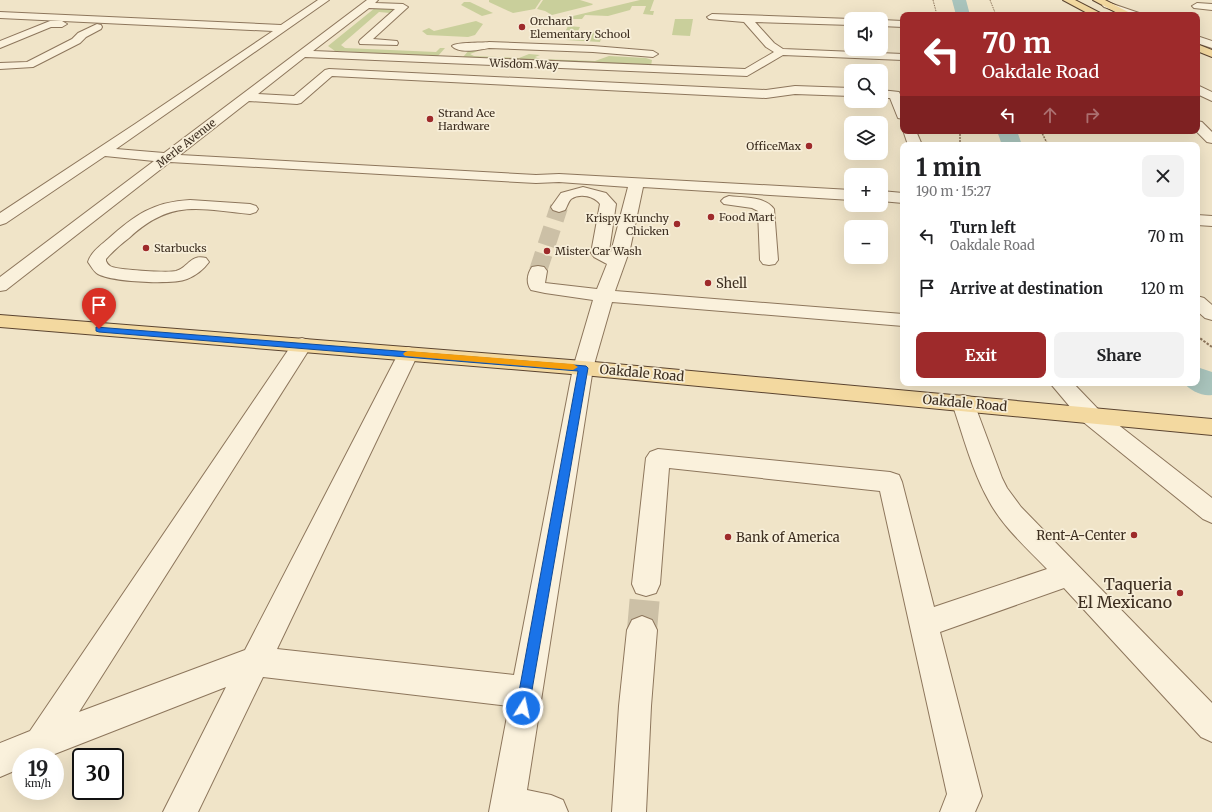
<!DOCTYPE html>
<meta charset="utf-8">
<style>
:root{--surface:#fff;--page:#f2f2f2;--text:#202124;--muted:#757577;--accent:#9e2a2b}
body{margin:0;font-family:Merriweather,serif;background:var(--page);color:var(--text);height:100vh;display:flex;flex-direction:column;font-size:15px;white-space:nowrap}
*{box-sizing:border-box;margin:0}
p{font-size:13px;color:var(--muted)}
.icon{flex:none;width:22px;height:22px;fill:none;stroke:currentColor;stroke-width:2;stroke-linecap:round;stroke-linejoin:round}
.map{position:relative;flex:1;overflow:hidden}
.panel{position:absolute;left:900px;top:142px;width:300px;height:244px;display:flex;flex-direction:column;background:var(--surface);border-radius:8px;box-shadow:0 4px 16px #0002}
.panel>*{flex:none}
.hud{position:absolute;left:900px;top:12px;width:300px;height:122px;border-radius:8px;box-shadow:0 4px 16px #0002;background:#9e2a2b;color:#fff;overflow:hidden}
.tools{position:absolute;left:844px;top:12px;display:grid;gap:8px}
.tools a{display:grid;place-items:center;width:44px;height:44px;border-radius:8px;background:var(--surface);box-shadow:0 4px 16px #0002;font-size:20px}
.speed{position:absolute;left:12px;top:748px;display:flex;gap:8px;font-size:20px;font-weight:700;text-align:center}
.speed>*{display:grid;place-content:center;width:52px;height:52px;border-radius:50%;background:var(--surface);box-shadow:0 4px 16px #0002;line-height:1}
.speed small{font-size:10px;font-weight:400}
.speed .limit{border:2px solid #111;border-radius:6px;background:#fff;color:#111}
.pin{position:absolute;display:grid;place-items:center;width:34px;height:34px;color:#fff;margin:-41px -17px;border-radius:50% 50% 50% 0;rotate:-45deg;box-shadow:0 0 4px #0007}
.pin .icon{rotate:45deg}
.me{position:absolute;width:44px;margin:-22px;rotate:10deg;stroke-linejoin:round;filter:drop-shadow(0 0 3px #0008)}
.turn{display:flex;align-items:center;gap:14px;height:84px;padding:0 16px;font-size:18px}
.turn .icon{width:52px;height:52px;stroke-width:2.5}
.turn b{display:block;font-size:28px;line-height:34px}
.lanes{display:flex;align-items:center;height:38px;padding:0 16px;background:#0003;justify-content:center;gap:20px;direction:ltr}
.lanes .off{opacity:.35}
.round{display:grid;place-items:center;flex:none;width:42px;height:42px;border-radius:8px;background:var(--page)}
.summary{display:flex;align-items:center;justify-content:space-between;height:68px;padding:0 16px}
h1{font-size:24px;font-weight:700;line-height:30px}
.primary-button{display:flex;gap:8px;margin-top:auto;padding:8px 16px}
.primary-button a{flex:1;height:46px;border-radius:8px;background:var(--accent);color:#fff;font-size:16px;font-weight:700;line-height:46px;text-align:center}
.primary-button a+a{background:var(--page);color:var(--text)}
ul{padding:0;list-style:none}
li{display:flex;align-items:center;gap:12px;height:52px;padding:0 16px}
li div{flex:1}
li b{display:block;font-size:15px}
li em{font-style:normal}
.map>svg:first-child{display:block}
.green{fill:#c9cf9b}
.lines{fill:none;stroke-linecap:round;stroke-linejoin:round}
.canal{fill:#a9c4bc;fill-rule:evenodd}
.minor-tunnel-far1{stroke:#ccc0a6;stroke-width:18;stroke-dasharray:18 9;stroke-linecap:butt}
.minor-tunnel{stroke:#ccc0a6;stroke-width:30;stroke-dasharray:30 16;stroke-linecap:butt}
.minor-casing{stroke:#8d765c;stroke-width:2}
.major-casing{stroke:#5b4430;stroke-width:2}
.path-far2{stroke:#8d765c;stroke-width:1;stroke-dasharray:1.5 1;stroke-linecap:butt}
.path-far1{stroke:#8d765c;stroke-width:1.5;stroke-dasharray:2 1;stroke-linecap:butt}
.path{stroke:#8d765c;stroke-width:2;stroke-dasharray:2.5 1.5;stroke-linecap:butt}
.minor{fill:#faf1dc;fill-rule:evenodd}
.major{fill:#f3d9a0;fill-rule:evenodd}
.route{fill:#1a73e8;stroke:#114b97}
.slow{fill:#f59e0b}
.poi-dot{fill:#9e2a2b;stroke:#f7eed8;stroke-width:1.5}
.labels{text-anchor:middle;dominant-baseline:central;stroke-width:3.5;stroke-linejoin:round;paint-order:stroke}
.far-poi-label{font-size:11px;fill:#3d2e20;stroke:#f7eed8;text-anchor:start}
.far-street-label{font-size:11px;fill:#3d2e20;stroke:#f7eed8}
.poi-label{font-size:13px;fill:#3d2e20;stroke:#f7eed8;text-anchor:start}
.street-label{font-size:13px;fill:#3d2e20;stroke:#f7eed8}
.near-poi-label{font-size:16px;fill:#3d2e20;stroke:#f7eed8;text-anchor:end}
</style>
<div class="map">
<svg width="1212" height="812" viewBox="0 0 1212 812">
<rect width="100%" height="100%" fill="#f0e4c8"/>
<g class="green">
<path d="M489,0H541L535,9L513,13L489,2Z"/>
<path d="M543,0H580L593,4L592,5L552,15L545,11L537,9Z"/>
<path d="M640,0H654L650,11H654L653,15L643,14L646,6H632L630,10L608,16L585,15L582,19H572L573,16Z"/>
<path d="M464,2H470L493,13L482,16L461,5Z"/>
<path d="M375,8L394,9L390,13L379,12L341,45L345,48L436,52L440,48H445L438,56L335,51L328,46Z"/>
<path d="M675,19H693L690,36L672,35Z"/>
<path d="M476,21L483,24L475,35L468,37L427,35L422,31L429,28L434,31Z"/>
<path d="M568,26L580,27L578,31L603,32L600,42L566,40L562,38Z"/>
<path d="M470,49L478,51L470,54L474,56L519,58L529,54L540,55L535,57L540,59L595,61L609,56L646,58L652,60L651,66L463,57Z"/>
</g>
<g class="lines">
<g class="canal">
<path d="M952,0H966L970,15H956Z"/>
<path d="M997,131H1017L1022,145H1002Z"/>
<path d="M1197,367L1212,372V395C1203,397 1189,390 1184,383H1197Z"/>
</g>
<path class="minor-tunnel-far1" d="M538,271L559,207"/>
<path class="minor-tunnel" d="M642,630L646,584"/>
<g class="minor-casing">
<g id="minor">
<path d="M318,0H329L116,149L164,153L367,0H378L375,3L403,4L408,7L373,39L397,41L398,43L397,45L360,44L359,42L360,40L395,9L369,8L313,51L745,69L774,52L766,47L744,22L709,19L707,17L712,14L851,19V25L755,22L774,43L783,49L903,54V60L783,55L747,76L305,57L258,94L294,96L325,70L329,69L766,90L795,86L851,88V96L795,94L766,98L332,76L301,103L297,104L249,101L180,155L536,175L559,174L851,190V200L643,187L630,249L615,291L903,314V326L612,302L593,368L527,790L551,795L563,800L568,812H489L509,706L263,677L198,812H163L226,687L47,757H21V768L0,777V743L30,731L295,340L302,338L309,340L312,345L79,712L245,650L398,354L401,349L408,347L415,349L418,354L277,649L514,675L573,368L593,300L545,293L531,290C526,283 527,274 532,267L538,266L544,267L547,271L545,283L597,289L607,264L594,257L591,253L600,204C594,196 580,193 571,199C568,202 567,207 565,210L559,212L553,210L551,207L561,193L583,187L606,193L616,204L609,251L611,252L628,187L559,182L536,183L170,162L6,290L0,291V277L154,161L105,156L6,223L0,225V213L135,124L273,31L0,18V12L281,25Z"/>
<path d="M1107,2L1139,13L1141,15H1127L1104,7L1102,5L1104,3Z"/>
<path d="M1197,3L1212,4V10L1194,8L1192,6Z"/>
<path d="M881,20L903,21V27L881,26Z"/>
<path d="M50,21H62L67,24L62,27H51L0,48V41Z"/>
<path d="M97,24L101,25L102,27L101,29L86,37L80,43L33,67L0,69V63L27,62L72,39L78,33Z"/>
<path d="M1197,36L1212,41V48L1197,43Z"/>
<path d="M489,42L593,46L653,51L658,54L653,57L593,52L489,48C479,50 459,54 452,46C456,42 481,43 489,42Z"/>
<path d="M1197,85L1212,92V101L1197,94Z"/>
<path d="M881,90L899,92L903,100V119L898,118L890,98H881Z"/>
<path d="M1197,121L1202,122L1212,132V143L1207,142L1196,131H1197Z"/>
<path d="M903,130L916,131L922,145H908Z"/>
<path d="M881,191L903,193V203L881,201Z"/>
<path d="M729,196C743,198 765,196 774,209L778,260L775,264L769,265L763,264L760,260L758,211L752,208L724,204L721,201L724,198Z"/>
<path d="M190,200L250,204L256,206L258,209L256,212L250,214C198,209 171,199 129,238C121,244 113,251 106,259V261C107,263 108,265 110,266C116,270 168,273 176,271C189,267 190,254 206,258L209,262C204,269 195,276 187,279C172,285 113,282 98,274C94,272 91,266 88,262C91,252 101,245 108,239C135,215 153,202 190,200Z"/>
<path d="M1197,215L1212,216V226L1197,225Z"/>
<path d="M1197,296L1204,298L1212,305V320L1205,318L1197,311Z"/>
<path d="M1050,383H1073L1098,409L1212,498V523L1203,519L1082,421Z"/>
<path d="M963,395L971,397L974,403L1002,478L1007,488L1021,507L1212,703V742L1201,737L1064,588L940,632L982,796L975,812H940L947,794L880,491L669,468L660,584L656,593L646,596L636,593L632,584L646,458L650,452L658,449L890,472L899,475L902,482L934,607L1047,569C1027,548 1003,527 989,501C972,471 963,435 952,403L955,397Z"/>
<path d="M642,616L652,620L657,630L651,706L646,812H612L619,706L627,630L632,620Z"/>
</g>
</g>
<g class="major-casing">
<g id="major">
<path d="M1063,0H1075L1104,15H1091Z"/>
<path d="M1093,0H1105L1134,15H1121Z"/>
<path d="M1197,44L1212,50V57L1197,51Z"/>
<path d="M0,315L583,361L1212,419V435L583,375L0,327Z"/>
</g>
</g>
<g class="path-far2">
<path d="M933,0L937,15"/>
<path d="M990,0L996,15"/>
</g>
<g class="path-far1">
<path d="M960,131V145"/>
<path d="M1041,131L1048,145"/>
</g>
<path class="path" d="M1197,336L1212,347"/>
<use href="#minor" class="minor"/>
<use href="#major" class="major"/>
</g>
<path class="route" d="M96,327L586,366L588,368L528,713L523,715L518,713L516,708L578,371L99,332L96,331Z"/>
<path class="slow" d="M408,351L573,364L578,367L573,370L405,356L403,354L405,352Z"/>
<g class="poi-dot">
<circle cx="522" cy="27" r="4"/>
<circle cx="430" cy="119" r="4"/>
<circle cx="809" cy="146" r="4"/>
<circle cx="711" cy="217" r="4"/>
<circle cx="677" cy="224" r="4"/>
<circle cx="146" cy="248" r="4"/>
<circle cx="547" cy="251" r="4"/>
<circle cx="708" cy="283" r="4"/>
<circle cx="1134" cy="535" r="4"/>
<circle cx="728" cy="537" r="4"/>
<circle cx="1180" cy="593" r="4"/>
</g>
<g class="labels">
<g class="far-poi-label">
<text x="530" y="21">Orchard<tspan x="530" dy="13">Elementary School</tspan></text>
<text x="438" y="113">Strand Ace<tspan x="438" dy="13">Hardware</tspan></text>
<text x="801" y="146" text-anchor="end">OfficeMax</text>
<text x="719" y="217">Food Mart</text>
<text x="669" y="218" text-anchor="end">Krispy Krunchy<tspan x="669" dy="13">Chicken</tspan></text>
<text x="154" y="248">Starbucks</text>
<text x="555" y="251">Mister Car Wash</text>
</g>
<g class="far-street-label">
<text transform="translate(524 64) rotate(2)">Wisdom Way</text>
<text transform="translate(186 143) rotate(-38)">Merle Avenue</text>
</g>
<g class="poi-label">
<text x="716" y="283">Shell</text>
<text x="1126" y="535" text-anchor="end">Rent-A-Center</text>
<text x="736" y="537">Bank of America</text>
</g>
<g class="street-label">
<text transform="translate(642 373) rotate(5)">Oakdale Road</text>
<text transform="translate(965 403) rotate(5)">Oakdale Road</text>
</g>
<g class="near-poi-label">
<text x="1172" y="584">Taqueria<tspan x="1172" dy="18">El Mexicano</tspan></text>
</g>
</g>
</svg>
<div class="tools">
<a><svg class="icon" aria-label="sound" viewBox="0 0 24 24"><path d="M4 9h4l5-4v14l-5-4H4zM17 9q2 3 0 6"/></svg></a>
<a><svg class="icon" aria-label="search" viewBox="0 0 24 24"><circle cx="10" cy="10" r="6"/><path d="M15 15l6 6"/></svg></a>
<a><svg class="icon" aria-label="layers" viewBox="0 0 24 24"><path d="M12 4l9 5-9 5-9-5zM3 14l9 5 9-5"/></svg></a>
<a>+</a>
<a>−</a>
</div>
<div class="speed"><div>19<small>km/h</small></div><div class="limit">30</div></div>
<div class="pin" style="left:99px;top:329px;background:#d93025"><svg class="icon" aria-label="arrive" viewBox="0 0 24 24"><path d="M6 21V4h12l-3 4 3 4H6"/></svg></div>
<svg class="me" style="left:523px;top:708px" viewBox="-20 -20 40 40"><circle r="17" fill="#1a73e8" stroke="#fff" stroke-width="3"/><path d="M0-11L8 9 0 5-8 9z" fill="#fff"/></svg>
<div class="hud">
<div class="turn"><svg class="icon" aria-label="left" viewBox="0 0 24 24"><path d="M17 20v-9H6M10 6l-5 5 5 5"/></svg><div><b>70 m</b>Oakdale Road</div></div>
<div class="lanes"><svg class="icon" aria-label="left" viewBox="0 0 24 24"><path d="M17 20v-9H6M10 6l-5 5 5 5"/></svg><svg class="icon off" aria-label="ahead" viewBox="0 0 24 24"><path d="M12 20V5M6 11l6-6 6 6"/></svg><svg class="icon off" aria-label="right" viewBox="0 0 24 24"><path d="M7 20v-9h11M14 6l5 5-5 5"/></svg></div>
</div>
<section class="panel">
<div class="summary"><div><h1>1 min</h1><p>190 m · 15:27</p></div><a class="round"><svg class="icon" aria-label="close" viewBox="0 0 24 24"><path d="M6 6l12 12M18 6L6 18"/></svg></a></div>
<ul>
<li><svg class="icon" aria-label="left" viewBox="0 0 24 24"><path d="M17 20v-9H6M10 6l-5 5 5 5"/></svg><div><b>Turn left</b><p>Oakdale Road</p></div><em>70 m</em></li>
<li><svg class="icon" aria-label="arrive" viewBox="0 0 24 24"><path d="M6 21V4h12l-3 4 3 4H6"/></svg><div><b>Arrive at destination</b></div><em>120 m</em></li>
</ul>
<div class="primary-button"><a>Exit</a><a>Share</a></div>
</section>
</div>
